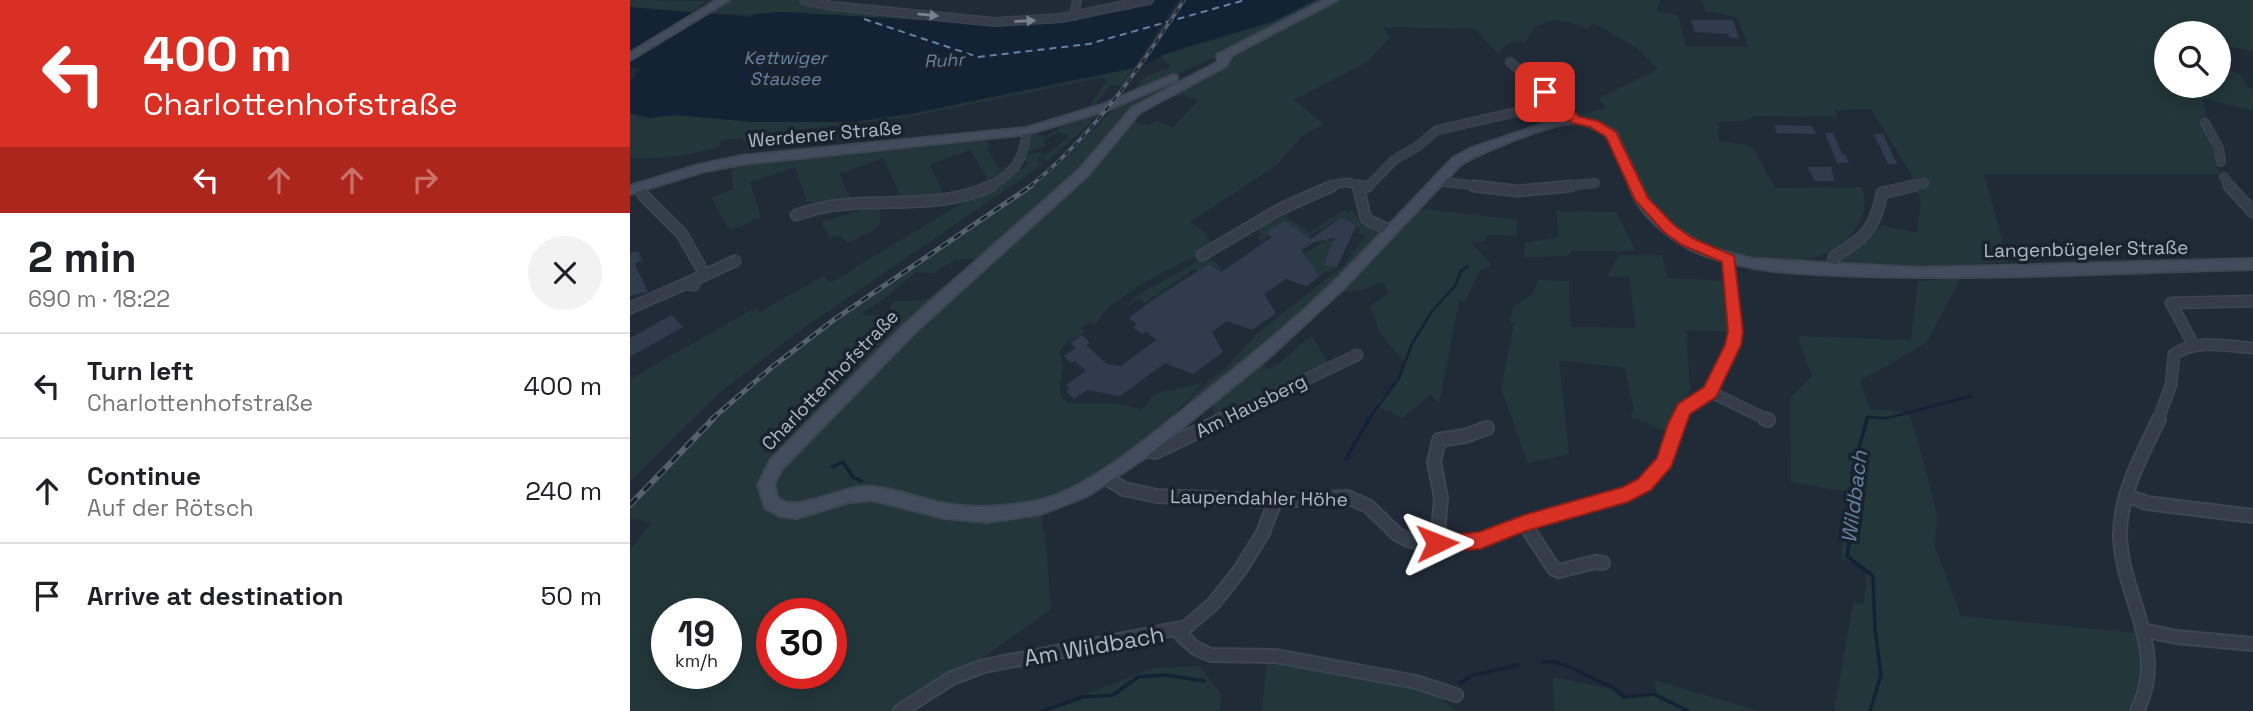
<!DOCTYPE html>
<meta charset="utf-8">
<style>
:root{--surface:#fff;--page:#f2f2f2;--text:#202124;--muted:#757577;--line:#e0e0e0}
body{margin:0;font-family:"Space Grotesk",sans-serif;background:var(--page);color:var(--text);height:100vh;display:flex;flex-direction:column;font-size:26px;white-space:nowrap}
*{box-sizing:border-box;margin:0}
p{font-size:23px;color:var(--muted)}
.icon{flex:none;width:38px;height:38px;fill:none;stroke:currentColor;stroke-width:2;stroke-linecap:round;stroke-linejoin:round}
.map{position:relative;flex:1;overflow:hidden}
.details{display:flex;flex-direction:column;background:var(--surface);width:630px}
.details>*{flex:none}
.guide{background:#d93025;color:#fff;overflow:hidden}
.tools{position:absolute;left:1524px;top:21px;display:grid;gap:14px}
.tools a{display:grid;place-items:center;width:77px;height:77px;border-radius:50%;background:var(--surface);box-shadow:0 4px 18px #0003;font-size:35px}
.speed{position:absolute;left:21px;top:598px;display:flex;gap:14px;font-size:35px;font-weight:700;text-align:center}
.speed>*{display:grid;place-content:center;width:91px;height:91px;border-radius:50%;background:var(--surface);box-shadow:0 4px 18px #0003;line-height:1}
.speed small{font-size:18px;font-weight:400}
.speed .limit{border:10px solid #d22;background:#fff;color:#111}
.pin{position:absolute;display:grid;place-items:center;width:60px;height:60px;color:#fff;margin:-30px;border-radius:14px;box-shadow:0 4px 10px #0006}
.me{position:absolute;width:77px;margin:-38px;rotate:88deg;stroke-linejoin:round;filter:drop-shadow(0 0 5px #0008)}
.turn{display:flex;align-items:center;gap:24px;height:147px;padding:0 28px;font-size:32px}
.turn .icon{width:91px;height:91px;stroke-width:2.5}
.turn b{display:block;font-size:49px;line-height:60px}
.lanes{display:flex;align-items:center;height:66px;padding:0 28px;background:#0003;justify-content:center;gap:35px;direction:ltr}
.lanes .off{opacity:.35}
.round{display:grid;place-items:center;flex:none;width:74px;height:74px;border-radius:37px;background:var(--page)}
.summary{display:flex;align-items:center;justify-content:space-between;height:119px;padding:0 28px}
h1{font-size:42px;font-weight:600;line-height:52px}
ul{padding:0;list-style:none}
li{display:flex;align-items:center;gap:21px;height:105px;padding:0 28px;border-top:2px solid var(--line)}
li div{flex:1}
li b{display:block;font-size:26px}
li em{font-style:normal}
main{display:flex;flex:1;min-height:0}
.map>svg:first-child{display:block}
.green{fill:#23373a;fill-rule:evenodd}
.water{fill:#142236}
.pier{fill:#212b38}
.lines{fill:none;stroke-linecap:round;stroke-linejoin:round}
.stream-far1{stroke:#142236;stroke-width:2.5}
.stream{stroke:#142236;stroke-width:3.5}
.ferry{stroke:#6782a5;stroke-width:2;stroke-dasharray:7 5;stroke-linecap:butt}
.building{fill:#303c4d}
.street-far2-casing{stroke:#3e4652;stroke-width:10}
.street-far1-casing{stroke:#3e4652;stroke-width:13}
.street-casing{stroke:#3e4652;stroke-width:16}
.secondary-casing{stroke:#3e4652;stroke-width:4}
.street-far2{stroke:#343d49;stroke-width:8}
.street-far1{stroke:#343d49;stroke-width:10}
.street{stroke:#343d49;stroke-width:12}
.secondary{fill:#424c5c;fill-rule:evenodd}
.rail-far2-casing{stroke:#566170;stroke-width:3.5}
.rail-far1-casing{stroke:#566170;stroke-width:5}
.rail-casing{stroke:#566170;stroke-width:6}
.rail-far2{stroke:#1a222d;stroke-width:2;stroke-dasharray:6;stroke-linecap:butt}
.rail-far1{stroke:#1a222d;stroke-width:2.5;stroke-dasharray:8;stroke-linecap:butt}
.rail{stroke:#1a222d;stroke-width:3.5;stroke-dasharray:10;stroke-linecap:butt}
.oneway{fill:#78818d}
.route{fill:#d93025;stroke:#8d1f18;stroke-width:2}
.labels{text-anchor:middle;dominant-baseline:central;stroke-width:7;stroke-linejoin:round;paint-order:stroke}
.far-water-label{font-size:18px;font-style:italic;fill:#6782a5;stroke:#1a222d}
.street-label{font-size:19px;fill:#afb8c5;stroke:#1a222d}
.water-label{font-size:21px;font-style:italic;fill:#6782a5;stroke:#1a222d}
.near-street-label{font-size:23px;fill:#afb8c5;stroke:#1a222d}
</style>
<main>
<section class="details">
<div class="guide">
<div class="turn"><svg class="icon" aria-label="left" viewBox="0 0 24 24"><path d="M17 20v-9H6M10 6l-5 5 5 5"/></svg><div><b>400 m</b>Charlottenhofstraße</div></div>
<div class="lanes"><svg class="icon" aria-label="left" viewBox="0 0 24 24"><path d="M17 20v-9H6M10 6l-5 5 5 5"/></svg><svg class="icon off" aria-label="ahead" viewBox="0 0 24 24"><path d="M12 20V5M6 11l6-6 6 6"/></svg><svg class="icon off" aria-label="ahead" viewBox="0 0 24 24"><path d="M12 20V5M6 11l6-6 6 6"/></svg><svg class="icon off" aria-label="right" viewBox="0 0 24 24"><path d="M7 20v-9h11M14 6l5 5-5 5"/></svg></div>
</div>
<div class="summary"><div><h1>2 min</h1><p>690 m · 18:22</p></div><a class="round"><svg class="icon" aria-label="close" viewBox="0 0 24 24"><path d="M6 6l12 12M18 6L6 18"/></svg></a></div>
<ul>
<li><svg class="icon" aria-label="left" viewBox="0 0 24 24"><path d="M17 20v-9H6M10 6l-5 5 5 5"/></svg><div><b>Turn left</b><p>Charlottenhofstraße</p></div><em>400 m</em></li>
<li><svg class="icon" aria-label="ahead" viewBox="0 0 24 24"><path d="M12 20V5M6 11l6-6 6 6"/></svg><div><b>Continue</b><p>Auf der Rötsch</p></div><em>240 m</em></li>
<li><svg class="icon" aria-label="arrive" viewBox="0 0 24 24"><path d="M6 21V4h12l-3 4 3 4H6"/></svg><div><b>Arrive at destination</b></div><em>50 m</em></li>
</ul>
</section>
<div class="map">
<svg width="1623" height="711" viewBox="0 0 1623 711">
<rect width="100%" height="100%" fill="#212b38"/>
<g class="green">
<path d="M0,0L79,1L87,0L81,3L77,1L59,14L0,7Z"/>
<path d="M103,0H169L188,5L335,20L349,24L153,12L123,15L77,13Z"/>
<path d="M685,0H699L594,53L509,91L506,87L518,75L542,67L530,56L642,22Z"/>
<path d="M703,0H1030L1027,10L1048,16L1056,46H1118L1107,17L1076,11L1072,0H1623V51L1589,45V33H1536V86H1589V68L1611,74L1618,88L1623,89V110L1573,99L1589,174H1354L1378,262L1292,268L1211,264L1208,258L1233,245L1252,225L1287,233L1291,199L1284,187L1286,182L1241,109L1204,110L1208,117L1125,116L1114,121L1088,122L1089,141L1118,145L1124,149L1145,188L1232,187C1238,208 1232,220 1219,237L1223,239C1212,245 1201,252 1190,256C1138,275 1045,247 1017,197C992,154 1007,132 950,116L976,107L969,98L1028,69L1007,48L963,23L956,29C940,21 922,16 905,27C902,30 899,38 895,42C881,38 878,44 868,53L845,29L753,27L760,37L737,62L664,100L694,124L672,136L647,165L560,222L579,235L576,237L585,245C548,267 488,289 465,325L460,322L451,328L455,332C449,336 437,340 432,347C427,354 433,360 433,368C432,382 424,393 438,403H487L512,410L523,396L528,393L572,383L534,426L473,474L411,503L335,510L252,490L247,484L169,507L144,498L142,494L145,474L256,354L423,204L500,120L518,125L527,121L543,127L568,101L552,95L518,104C581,70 641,34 703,0Z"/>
<path d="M585,63L509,106L452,171L353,262L130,489C133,504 139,511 153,515L228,497L288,508L410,510L416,543L421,609L341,666L319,676L263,711H0V550L21,523L0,517V511C55,447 115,389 182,338C254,283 333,238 406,183L438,156L485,107ZM327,259H348L296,300L264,301L256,315H229L255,298L286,272L303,273ZM37,614H96V674H37ZM142,614H201V674H142Z"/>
<path d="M504,68L491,86L480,85L465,105H460L477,81L474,77L273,118L156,131L153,136L115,142L112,138L90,141L91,146C60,156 32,159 0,158V113L19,118L45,115L125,122L280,114Z"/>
<path d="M466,113L456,127L418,161L410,159L440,136L427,132L413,142L416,146L398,152L401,138L405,134L416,137C431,125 449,121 466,113Z"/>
<path d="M355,141L361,145L356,147L369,169L378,166L358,180L340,150L300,164L314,196L272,198L253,158L209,174L221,200L177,202L165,167L120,182L131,217L100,231L81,198L103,189L101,167Z"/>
<path d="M409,152L414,154L406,160L413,164L165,334L87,395L0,481V379L125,308L130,312L193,276L200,283L334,202L332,197L387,168L392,169L398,162L393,160L396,155Z"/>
<path d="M787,208L887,220V236L856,235L855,241L841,242L861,265L848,273L836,301H829L809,403L801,394L772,418L747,406L749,400L758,393L775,363L750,333L740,306L758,294L754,281L735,289L707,293Z"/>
<path d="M236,209H250V222L245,229L219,243L208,235L200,238L191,222Z"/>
<path d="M714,210L717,213L722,210L733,227L736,225L751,235C686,307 611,367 535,428L566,392L601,363L624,336L714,265L736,235L728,233L730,229L712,217L678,237L653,221L636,233L637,237L632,241L627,237L631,235L628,228L648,216L653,217L651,214L657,211L660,213L656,217L680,232Z"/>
<path d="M926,211L986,212L1006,251H941L938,256L894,257L895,243L929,237Z"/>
<path d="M697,240L704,241L694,264L707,267L690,276L674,253Z"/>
<path d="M989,255H1032L1038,278L1097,281L1102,332L1056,330L1060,390L1056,400L1050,403L1038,433L1000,416L1004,411L995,368L929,360L939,454L898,463L871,388L884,323H880L883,307L903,294L909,280L939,281L940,327L1006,328L999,277L978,276Z"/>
<path d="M577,256L593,268L589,271L579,264L568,272L564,269L515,303L509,298L493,310L506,296Z"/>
<path d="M1331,278L1296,343L1230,381L1240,409L1276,412L1282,421L1308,517L1304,544L1331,616L1507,633C1513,660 1519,689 1498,711H1204L1223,603L1234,605L1237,573L1225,563L1211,559L1218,492L1161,482L1160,398L1182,376L1167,336L1281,340L1288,281Z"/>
<path d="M682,336L698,363L584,418L583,403L629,365L639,369C656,362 666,345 682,336Z"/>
<path d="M637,660L784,689L810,697L826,711H632Z"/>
<path d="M569,666L591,694L590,711H413L523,668Z"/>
<path d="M923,677L980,689L992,698L1027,695L1024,680L1129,711H924Z"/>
</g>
<path class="water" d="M531,0H685L642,22L559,46L530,56L513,66L280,114L224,122H125L45,115L19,118L0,113V80L8,75L4,73L12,69L0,66V7L119,17L124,14L153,12L375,25L441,19Z"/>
<path class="pier" d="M548,0H556L511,70L501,72Z"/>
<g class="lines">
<g class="stream-far1">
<path d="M738,420L769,378L782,344L802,311L825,286L831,271L838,266"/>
<path d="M1236,420L1237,417L1258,418L1341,396"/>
</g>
<g class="stream">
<path d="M1237,419L1222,473L1228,492L1217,556L1243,576L1245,629L1251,675L1240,711"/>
<path d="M716,459L739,419"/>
<path d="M202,467L213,462L223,477L231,481"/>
<path d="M912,662C930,660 945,669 960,677C977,687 978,681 994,697L1024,694L1058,711"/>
<path d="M830,683L844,675L888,665"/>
<path d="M413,711L453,697L483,695L508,677L535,675L574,681"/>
</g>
<path class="ferry" d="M234,19L348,57L459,44L615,0"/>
</g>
<g class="building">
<path d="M1061,20H1103L1109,38H1100L1098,34L1065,32Z"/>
<path d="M1144,125L1182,126L1186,134L1147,133Z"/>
<path d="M1195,133H1203L1212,154H1215L1219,163H1207Z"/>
<path d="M1244,134H1253L1267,164H1258Z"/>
<path d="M1177,167H1201L1205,181H1185Z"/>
<path d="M712,217L726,226L707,267L694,265L704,238L685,242L671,250L690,276L677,286L656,279L634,294L646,313L622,330L597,321L582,332L593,352L563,374L535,363L490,396L457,390L444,399L436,391L440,389L436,385L456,371L445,361L441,363L434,356L446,348L440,343L452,335L460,343L456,345L477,364L491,366L526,340L516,331L512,334L503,327L507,324L499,318L524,299L579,264L591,272L642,237L636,233L654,221L681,239Z"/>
<path d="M8,251L12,260L5,264L18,292L0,296V253Z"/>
<path d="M42,315L53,327L0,357V338Z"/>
</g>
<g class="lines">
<g class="street-far2-casing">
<g id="street-far2">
<path d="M174,0L203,6L365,22L431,18L519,0"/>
<path d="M444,16L447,0"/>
<path d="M880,62L946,120"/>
<path d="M1575,123L1589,148L1591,162"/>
<path d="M1594,177L1600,187"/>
<path d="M807,181L858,187"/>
<path d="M358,187C385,172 393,162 397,131"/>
<path d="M696,187C707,184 720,179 729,187"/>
<path d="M732,187L740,185L764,160L788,146L807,130L927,103"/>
<path d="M924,187L965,183"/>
<path d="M1276,187L1294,183"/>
</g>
</g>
<g class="street-far1-casing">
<g id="street-far1">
<path d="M728,186L736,219L761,231"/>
<path d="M844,186L888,191L941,186"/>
<path d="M1599,186L1623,212"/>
<path d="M11,187L13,195L52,234L75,275"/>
<path d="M730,188L738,186"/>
<path d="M166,215C228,191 300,215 361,186"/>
<path d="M572,255L650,209L702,186"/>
<path d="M1201,270L1204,257C1235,237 1245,230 1252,193L1283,186"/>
<path d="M55,284L105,261"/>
<path d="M0,308L55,284L64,285"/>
<path d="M1564,346L1541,303L1623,301"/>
<path d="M1080,392L1138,420"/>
<path d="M591,420L727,355"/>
<path d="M1048,420L1054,409L1080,392L1103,345L1106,331L1099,259"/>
<path d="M1528,420L1541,385L1544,354C1568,339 1597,346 1623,348"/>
</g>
</g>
<g class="street-casing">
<g id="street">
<path d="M1135,419L1138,420"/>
<path d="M514,450L525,452L594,419"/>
<path d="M475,477L494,489L527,496L645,501L717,497L738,506L768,535L781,541L797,544L850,541L894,523L997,494L1014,485L1035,462L1049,419"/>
<path d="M1496,495L1517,503L1623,516"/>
<path d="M894,523L924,569L929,571L965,562L973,563"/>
<path d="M807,543L811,498L804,462L809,440L835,436L857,428"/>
<path d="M1513,630L1546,637L1623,644"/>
<path d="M547,631L565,648L581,655L646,656L786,682L826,695"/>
<path d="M270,711L322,678L354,666L556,627L583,604L610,570L633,533L645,501"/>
<path d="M1507,711C1539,650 1491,596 1490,535C1490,493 1512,455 1529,419"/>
</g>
</g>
<g class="secondary-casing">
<g id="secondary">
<path d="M87,0H99L0,60V53Z"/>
<path d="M695,0H707L602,55L596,66L510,112L458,175L284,333L151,470L144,485L148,499C171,514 216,482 245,487C268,490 290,499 312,503C344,510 376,507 407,501C451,492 508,446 543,418C598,374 654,331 705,281C745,241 784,199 823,158L842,148L925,120L946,117L968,122L986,132L1017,198L1043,226L1077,247L1122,259L1290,268L1623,259V269C1495,272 1366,280 1237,276C1182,274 1123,274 1071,254C1047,245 1019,222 1006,201C995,181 991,156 978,138C972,130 955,124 945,123C920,123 854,151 831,164L714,288L637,359L519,455L457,496L411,514L357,522L314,518L243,500L219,502L167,518L150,516L135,508L128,485L140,461L274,325L450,169L502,108L588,62L587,55Z"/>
<path d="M543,75L547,76V80L477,110L397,134L112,164L71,172L0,194V186L69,165L112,156L396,128L469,106Z"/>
</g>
</g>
<use href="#street-far2" class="street-far2"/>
<use href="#street-far1" class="street-far1"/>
<use href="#street" class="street"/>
<use href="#secondary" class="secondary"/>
<g class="rail-far2-casing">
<path id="rail-far2" d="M399,187C464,135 509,69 554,0"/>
</g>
<g class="rail-far1-casing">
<path id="rail-far1" d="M81,420L142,367L205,319L401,186"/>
</g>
<g class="rail-casing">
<path id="rail" d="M0,505L83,419"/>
</g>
<use href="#rail-far2" class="rail-far2"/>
<use href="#rail-far1" class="rail-far1"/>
<use href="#rail" class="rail"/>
</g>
<defs><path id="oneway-solid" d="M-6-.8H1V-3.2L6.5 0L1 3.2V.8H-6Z" transform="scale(1.75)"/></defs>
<g class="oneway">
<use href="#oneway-solid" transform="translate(298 15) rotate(6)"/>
<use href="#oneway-solid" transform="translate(395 21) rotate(-3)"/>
</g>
<path class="route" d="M915,88L950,117L968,121L986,132L1018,198L1044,225L1062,238L1104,256L1113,331L1111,345L1086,397L1060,414L1041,467L1021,490L998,502L896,531L850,549L807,552L801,549L798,543L801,537L849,532L894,515L993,487L1008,479L1027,458L1038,424L1048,404L1074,387L1095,345L1098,331L1092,262L1052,245L1034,232L1005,200L976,137L960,127L942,123L911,94V89Z"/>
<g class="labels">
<g class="far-water-label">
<text x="155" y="57">Kettwiger<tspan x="155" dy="21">Stausee</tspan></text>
<text transform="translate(314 60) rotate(-3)">Ruhr</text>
</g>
<g class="street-label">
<text transform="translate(195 134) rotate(-5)">Werdener Straße</text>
<text transform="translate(1456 249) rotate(-1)">Langenbügeler Straße</text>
<text transform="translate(200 380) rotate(-46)">Charlottenhofstraße</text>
<text transform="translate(621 406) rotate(-26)">Am Hausberg</text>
<text transform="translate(629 498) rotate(1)">Laupendahler Höhe</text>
</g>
<g class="water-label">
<text transform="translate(1224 497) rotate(-83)">Wildbach</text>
</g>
<g class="near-street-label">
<text transform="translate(464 646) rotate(-10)">Am Wildbach</text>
</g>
</g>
</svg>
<div class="tools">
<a><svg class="icon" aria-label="search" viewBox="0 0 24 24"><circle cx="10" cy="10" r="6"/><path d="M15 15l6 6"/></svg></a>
</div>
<div class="speed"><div>19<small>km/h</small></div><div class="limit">30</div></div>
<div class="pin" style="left:915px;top:92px;background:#d93025"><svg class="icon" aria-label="arrive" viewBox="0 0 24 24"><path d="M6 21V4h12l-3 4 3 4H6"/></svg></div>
<svg class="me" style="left:807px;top:543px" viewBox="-20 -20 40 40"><path d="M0-17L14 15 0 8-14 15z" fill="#d93025" stroke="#fff" stroke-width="4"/></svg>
</div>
</main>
